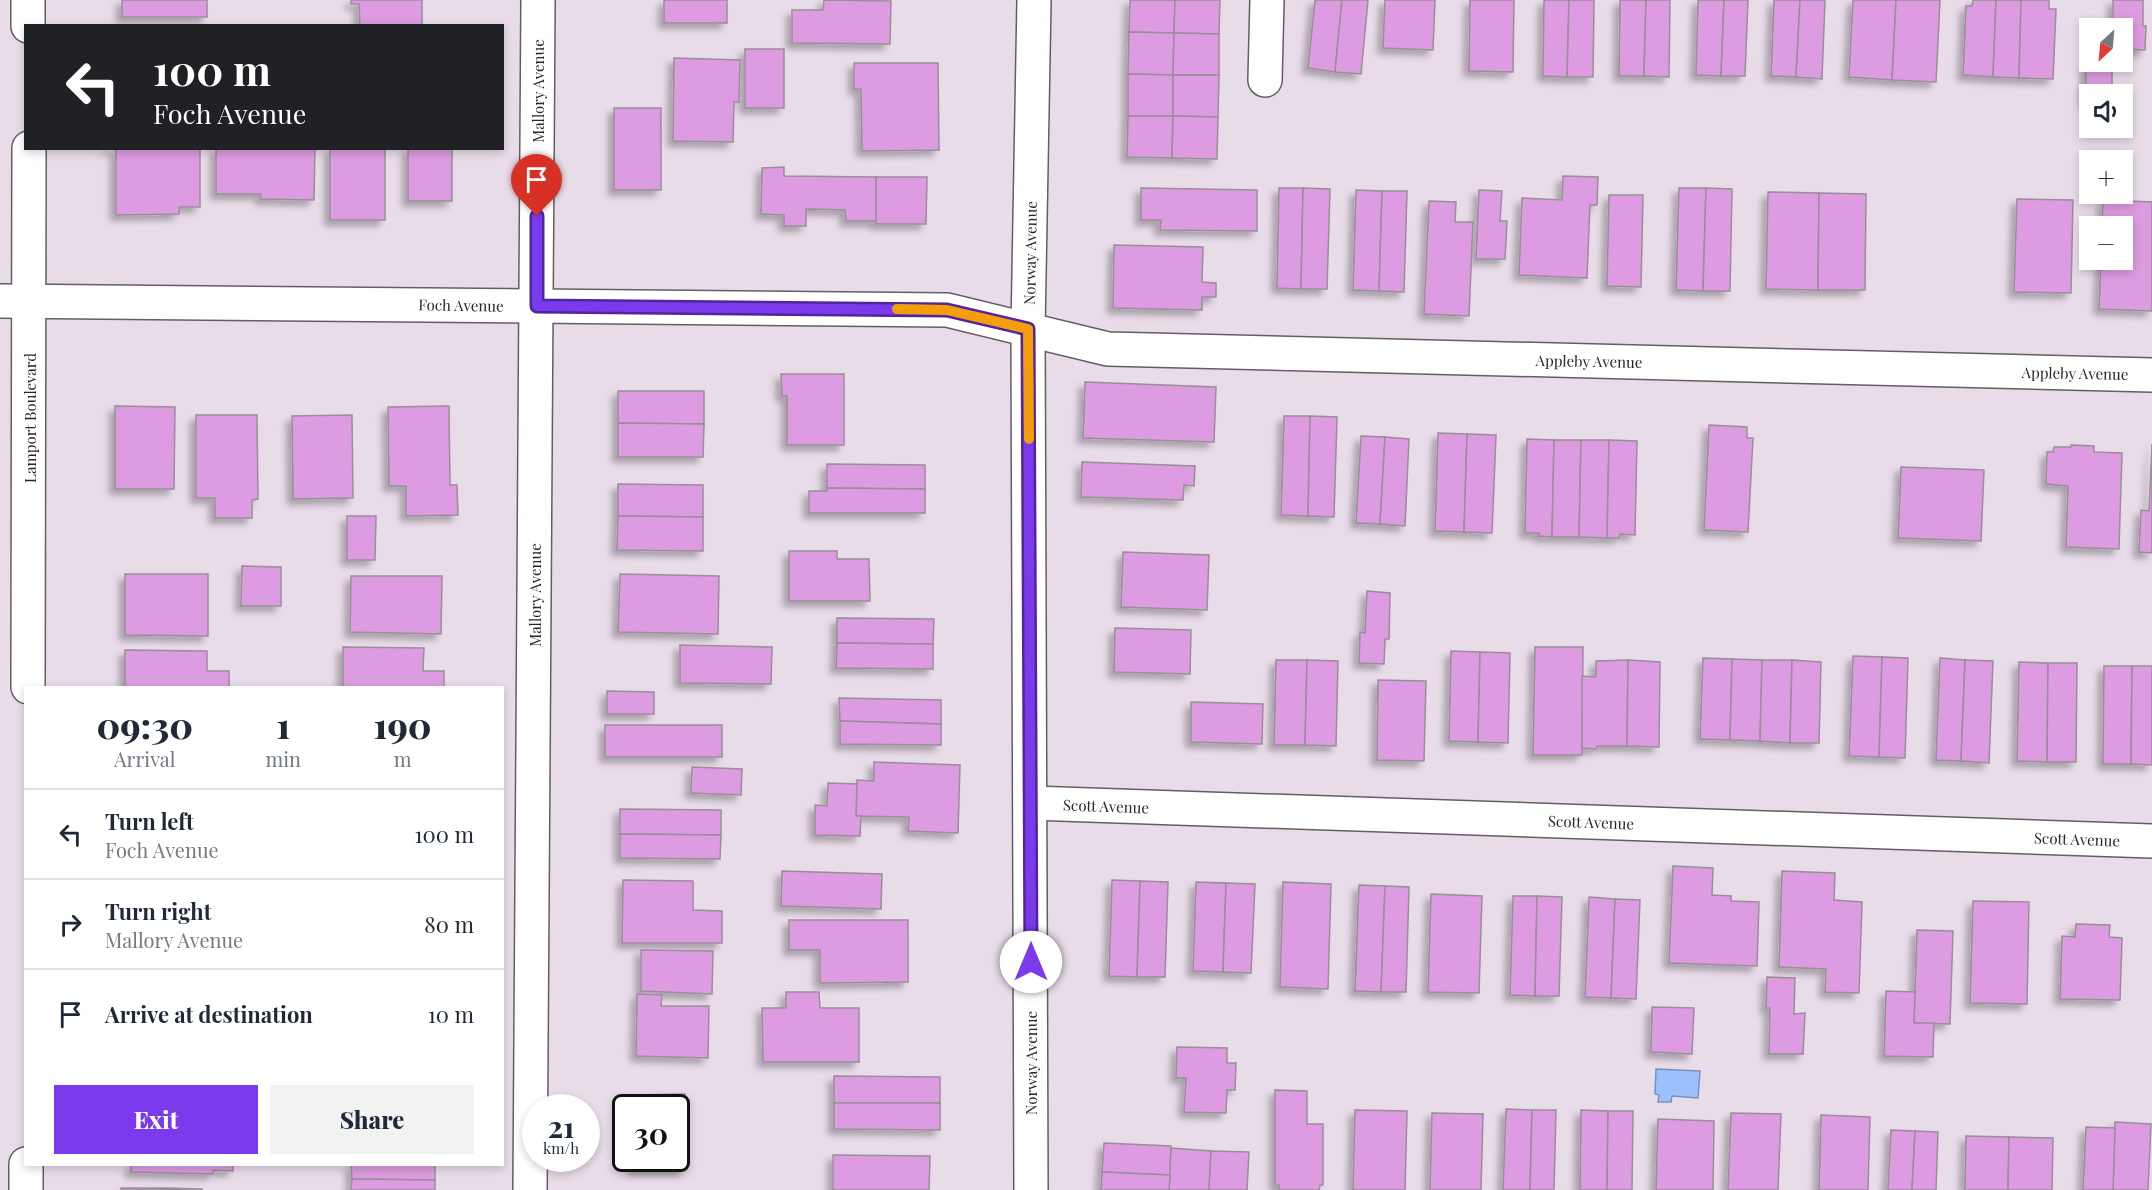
<!DOCTYPE html>
<meta charset="utf-8">
<style>
:root{--surface:#fff;--page:#f2f2f3;--text:#1f2937;--muted:#747a83;--line:#e0e1e3;--accent:#7c3aed}
body{margin:0;font-family:"Playfair Display",serif;background:var(--page);color:var(--text);height:100vh;display:flex;flex-direction:column;font-size:22px;white-space:nowrap}
*{box-sizing:border-box;margin:0}
p{font-size:20px;color:var(--muted)}
.icon{flex:none;width:33px;height:33px;fill:none;stroke:currentColor;stroke-width:2;stroke-linecap:round;stroke-linejoin:round}
.map{position:relative;flex:1;overflow:hidden}
.details{position:absolute;left:24px;top:686px;width:480px;height:480px;display:flex;flex-direction:column;background:var(--surface);border-radius:0px;box-shadow:0 3px 9px #0003}
.details>*{flex:none}
.guide{position:absolute;left:24px;top:24px;width:480px;height:126px;border-radius:0px;box-shadow:0 3px 9px #0003;background:#202124;color:#fff;overflow:hidden}
.needle{width:39px;rotate:206deg}
.controls{position:absolute;left:2079px;top:18px;display:grid;gap:12px}
.controls a{display:grid;place-items:center;width:54px;height:54px;border-radius:0px;background:var(--surface);box-shadow:0 3px 9px #0003;font-size:30px}
.speed{position:absolute;left:522px;top:1094px;display:flex;gap:12px;font-size:30px;font-weight:700;text-align:center}
.speed>*{display:grid;place-content:center;width:78px;height:78px;border-radius:50%;background:var(--surface);box-shadow:0 3px 9px #0003;line-height:1}
.speed small{font-size:15px;font-weight:400}
.speed .limit{border:3px solid #111;border-radius:9px;background:#fff;color:#111}
.pin{position:absolute;display:grid;place-items:center;width:51px;height:51px;color:#fff;margin:-62px -26px;border-radius:50% 50% 50% 0;rotate:-45deg;box-shadow:0 0 6px #0007}
.pin .icon{rotate:45deg}
.me{position:absolute;width:66px;margin:-33px;rotate:0deg;stroke-linejoin:round;filter:drop-shadow(0 0 4px #0008)}
.turn{display:flex;align-items:center;gap:21px;height:126px;padding:0 30px;font-size:27px}
.turn .icon{width:78px;height:78px;stroke-width:2.5}
.turn b{display:block;font-size:42px;line-height:51px}
.eta{display:flex;justify-content:space-evenly;align-items:center;height:102px;text-align:center}
.eta b{font-size:36px;font-weight:800;line-height:42px}
.cta{display:flex;gap:12px;margin-top:auto;padding:12px 30px}
.cta a{flex:1;height:69px;border-radius:0px;background:var(--accent);color:#fff;font-size:24px;font-weight:800;line-height:69px;text-align:center}
.cta a+a{background:var(--page);color:var(--text)}
ul{padding:0;list-style:none}
li{display:flex;align-items:center;gap:18px;height:90px;padding:0 30px;border-top:2px solid var(--line)}
li div{flex:1}
li b{display:block;font-size:22px}
li em{font-style:normal}
.map>svg:first-child{display:block}
.water{fill:#9bc0fc;stroke:#7991bd;stroke-width:1.5}
.building{fill:#dd9ce1;stroke:#998e99;stroke-width:1.5;filter:url(#shadow)}
.lines{fill:none;stroke-linecap:round;stroke-linejoin:round}
.minor-casing{stroke:#665c67;stroke-width:36}
.minor{stroke:#fff;stroke-width:33}
.route-casing{stroke:#51269a;stroke-width:15}
.route{stroke:#7c3aed;stroke-width:10}
.slow{stroke:#f59e0b;stroke-width:10}
.labels{text-anchor:middle;dominant-baseline:central;stroke-width:6;stroke-linejoin:round;paint-order:stroke}
.street-label{font-size:15px;fill:#292429;stroke:#fff}
</style>
<div class="map">
<svg width="2152" height="1190" viewBox="0 0 2152 1190">
<defs>
<filter id="shadow"><feDropShadow dx="-5.5" dy="5.5" stdDeviation="3" flood-color="#0004"/></filter>
</defs>
<rect width="100%" height="100%" fill="#e8dce9"/>
<path class="water" d="M1656,1069L1700,1071L1698,1098L1672,1096L1671,1102H1658L1659,1095L1655,1094Z"/>
<g class="building">
<rect x="122" y="0" width="85" height="17"/>
<path d="M351,0H422V26H360L359,4H351Z"/>
<rect x="664" y="0" width="63" height="23"/>
<path d="M824,0L891,1L890,44L792,43V10H823Z"/>
<path d="M1130,0H1175L1174,33L1129,32Z"/>
<path d="M1175,0H1220L1219,34L1174,33Z"/>
<path d="M1315,0H1342L1335,72L1308,68Z"/>
<path d="M1342,0H1368L1361,74L1335,72Z"/>
<path d="M1385,0H1435L1433,50L1383,48Z"/>
<path d="M1470,0H1514L1513,72L1469,71Z"/>
<path d="M1544,0H1569L1567,77L1543,76Z"/>
<path d="M1569,0H1594L1593,77H1567Z"/>
<path d="M1620,0H1646L1644,76H1619Z"/>
<path d="M1646,0H1670L1669,77L1644,76Z"/>
<path d="M1698,0H1724L1721,76L1696,75Z"/>
<path d="M1724,0H1748L1745,76H1721Z"/>
<path d="M1774,0H1800L1796,77L1771,76Z"/>
<path d="M1800,0H1825L1822,79L1796,77Z"/>
<path d="M1853,0H1896L1892,80L1849,77Z"/>
<path d="M1896,0H1940L1936,82L1892,80Z"/>
<path d="M1973,0H1996L1993,77L1963,75L1966,6H1972Z"/>
<path d="M1996,0H2021L2019,78L1993,77Z"/>
<path d="M2021,0H2049V9H2056L2053,79L2019,78Z"/>
<path d="M2113,0H2143V26H2146L2145,50L2122,49V28H2113Z"/>
<path d="M1129,32L1174,33L1173,75L1128,74Z"/>
<path d="M1174,33L1219,34V75H1173Z"/>
<rect x="745" y="49" width="39" height="59"/>
<path d="M674,58L740,60L739,102H734L733,142L673,141Z"/>
<path d="M854,63H938L939,150L862,151L861,89H854Z"/>
<path d="M2086,64H2112V94H2090V103H2086Z"/>
<path d="M1128,74L1173,75V116H1128Z"/>
<path d="M1173,75H1219L1218,117L1173,116Z"/>
<rect x="614" y="108" width="47" height="82"/>
<path d="M1128,116H1173L1172,158L1127,157Z"/>
<path d="M1173,116L1218,117L1217,159L1172,158Z"/>
<path d="M106,148H200V207H179V214L116,215V150Z"/>
<path d="M216,148H315L314,200L261,199V194H216Z"/>
<rect x="330" y="148" width="55" height="72"/>
<rect x="408" y="148" width="44" height="53"/>
<path d="M784,167V176L876,177V221H846L845,210L806,209V226H784V215L761,214L762,168Z"/>
<path d="M1563,176L1598,177L1597,205H1590L1587,278L1519,275L1522,198L1562,200Z"/>
<path d="M876,177H927L926,224H876Z"/>
<path d="M1141,188L1257,190V231L1160,230L1161,220H1141Z"/>
<path d="M1279,188H1303L1301,289L1277,288Z"/>
<path d="M1303,188L1330,189L1327,289H1301Z"/>
<path d="M1679,188H1706L1703,291L1676,290Z"/>
<path d="M1706,188L1732,189L1730,291H1703Z"/>
<path d="M1356,190L1382,191L1379,291L1353,290Z"/>
<path d="M1479,190L1502,191L1500,221H1507L1505,259H1476Z"/>
<path d="M1382,191H1407L1404,292L1379,291Z"/>
<path d="M1768,192L1819,193L1818,290L1766,289Z"/>
<path d="M1819,193L1866,194L1865,290H1818Z"/>
<path d="M1609,195H1643L1641,287L1607,286Z"/>
<path d="M2017,199L2073,200L2071,293L2014,292Z"/>
<path d="M2103,200L2152,202V311L2099,309L2101,260H2122V226H2102Z"/>
<path d="M1429,201L1456,202L1455,222H1473L1469,316L1424,314Z"/>
<path d="M1114,245L1203,247L1202,282L1216,283V297H1202V310L1113,308Z"/>
<path d="M781,374H844V445H787V396H782Z"/>
<path d="M1085,382L1216,387L1214,442L1083,438Z"/>
<path d="M618,391H704V424L618,423Z"/>
<path d="M115,406L175,407L174,489H115Z"/>
<path d="M449,406L450,485H457L458,515L406,516V486H389L388,407Z"/>
<path d="M196,415H257L258,499L252,500V518H215V498H196Z"/>
<path d="M352,415L353,498L293,499L292,416Z"/>
<path d="M1284,416H1310L1308,516L1281,515Z"/>
<path d="M1310,416L1337,417L1334,517L1308,516Z"/>
<path d="M618,423L704,424L703,457H618Z"/>
<path d="M1709,425L1747,427V438H1753L1748,532L1704,530Z"/>
<path d="M1438,433L1467,434L1464,532L1435,531Z"/>
<path d="M1467,434L1496,435L1492,533L1464,532Z"/>
<path d="M1361,436L1385,437L1380,524L1356,523Z"/>
<path d="M1385,437L1409,439L1405,526L1380,524Z"/>
<path d="M1527,439L1554,440L1552,537L1539,536V533H1525Z"/>
<path d="M1554,440H1581L1579,537H1552Z"/>
<path d="M1581,440H1609L1607,538L1579,537Z"/>
<path d="M1609,440L1637,441L1635,535L1620,534L1619,538H1607Z"/>
<path d="M2152,444V553L2139,552L2141,510L2149,511Z"/>
<path d="M2071,445L2094,446V452L2122,453L2119,549L2066,547L2068,486L2046,484L2047,452H2053L2054,447H2071Z"/>
<path d="M1082,462L1195,466L1194,486L1184,485L1183,500L1081,497Z"/>
<path d="M827,464L925,465V489L827,488Z"/>
<path d="M1901,467L1984,470L1981,541L1898,538Z"/>
<path d="M618,484L703,485V517L618,516Z"/>
<path d="M827,488L925,489V513H809V491H827Z"/>
<path d="M347,516H376L375,560H347Z"/>
<path d="M618,516L703,517V551L617,550Z"/>
<path d="M789,551H837V559H869L870,601H789Z"/>
<path d="M1123,552L1209,555L1207,610L1121,607Z"/>
<path d="M242,566L281,567V606H241Z"/>
<path d="M125,574H208V636L125,635Z"/>
<path d="M620,574L719,576L718,634L618,632Z"/>
<path d="M351,576H442L441,634L350,632Z"/>
<path d="M1367,591L1390,593L1389,639H1385L1384,664L1359,663L1360,632L1365,633Z"/>
<path d="M837,618L934,619L933,644L837,643Z"/>
<path d="M1115,628L1191,630L1190,674L1114,672Z"/>
<path d="M837,643L933,644V669L836,668Z"/>
<path d="M680,645L772,647L771,684L680,683Z"/>
<path d="M343,647L424,648L423,671H444V687H343Z"/>
<path d="M1535,647H1583L1582,755H1533Z"/>
<path d="M125,650L207,651V671H229V687H125Z"/>
<path d="M1451,651L1480,652L1478,742L1449,741Z"/>
<path d="M1480,652L1510,653L1508,743L1478,742Z"/>
<path d="M1853,656L1882,657L1879,757L1849,756Z"/>
<path d="M1882,657L1908,658L1905,758L1879,757Z"/>
<path d="M1703,658L1732,659L1730,740L1700,739Z"/>
<path d="M1940,658L1965,660L1961,761L1936,760Z"/>
<path d="M1732,659L1762,660L1760,741L1730,740Z"/>
<path d="M1276,660H1307L1305,745H1274Z"/>
<path d="M1307,660L1338,661L1336,746L1305,745Z"/>
<path d="M1628,660L1627,746H1597L1596,749L1582,748V676L1596,677V661Z"/>
<path d="M1628,660L1660,662L1659,747L1627,746Z"/>
<path d="M1762,660H1792L1790,743L1760,741Z"/>
<path d="M1792,660L1821,662L1819,743H1790Z"/>
<path d="M1965,660L1993,661L1989,763L1961,761Z"/>
<path d="M2019,662L2048,663L2047,762L2017,761Z"/>
<path d="M2048,663H2077L2076,762H2047Z"/>
<path d="M2104,666H2132L2131,764H2103Z"/>
<path d="M2132,666H2152V765L2131,764Z"/>
<path d="M1378,680L1426,681L1424,761L1377,760Z"/>
<path d="M607,691L654,692V714H607Z"/>
<path d="M839,698L941,700V724L840,721Z"/>
<path d="M1191,702L1263,704L1262,744L1191,742Z"/>
<path d="M840,721L941,724V745L840,744Z"/>
<rect x="605" y="725" width="117" height="32"/>
<path d="M874,762L960,765L958,833L908,831L909,817L856,816L857,780L874,781Z"/>
<path d="M692,767L742,769L741,795L691,793Z"/>
<path d="M828,783L857,784L856,816H861L860,836L815,835V805L827,806Z"/>
<path d="M620,809L721,810V835L620,834Z"/>
<path d="M620,834L721,835L720,859L620,858Z"/>
<path d="M1673,866L1713,868L1712,895L1731,896V901L1759,902L1757,966L1669,963Z"/>
<path d="M782,871L882,874L881,909L781,906Z"/>
<path d="M1782,871L1835,873L1834,900L1862,902L1859,993L1825,992L1826,969L1779,967Z"/>
<path d="M623,880L693,881V910L722,911V943H622Z"/>
<path d="M1112,880L1140,881L1137,977L1109,976Z"/>
<path d="M1140,881L1168,882L1165,977H1137Z"/>
<path d="M1196,882L1226,883L1223,972L1193,971Z"/>
<path d="M1283,882L1331,884L1328,989L1280,987Z"/>
<path d="M1226,883L1255,884L1251,973L1223,972Z"/>
<path d="M1359,885L1385,886L1381,992L1355,991Z"/>
<path d="M1385,886L1409,887L1406,992H1381Z"/>
<path d="M1431,894L1482,896L1479,993L1428,992Z"/>
<path d="M1513,896H1537L1535,996L1510,995Z"/>
<path d="M1537,896L1562,897L1559,996H1535Z"/>
<path d="M1589,897L1615,899L1611,998L1585,997Z"/>
<path d="M1615,899L1640,900L1636,999L1611,998Z"/>
<path d="M1973,901L2029,902L2027,1004L1970,1003Z"/>
<path d="M789,920H908V982L820,983V950H789Z"/>
<path d="M2076,924L2110,925L2109,937L2122,938L2120,1000L2060,999L2062,936L2075,937Z"/>
<path d="M1917,930L1953,931L1950,1024L1914,1023Z"/>
<path d="M641,950L713,951L712,994L641,991Z"/>
<path d="M1767,977L1795,978L1794,1014L1805,1013L1803,1054H1769L1770,1008H1766Z"/>
<path d="M1886,991L1915,992L1914,1023H1934L1933,1057L1884,1056Z"/>
<path d="M786,992H819L820,1008H859V1062H763L762,1008H786Z"/>
<path d="M637,994L662,995L661,1006H709L708,1058L636,1056Z"/>
<path d="M1652,1007L1694,1008L1692,1054L1651,1052Z"/>
<path d="M1177,1047L1227,1048V1063H1236L1235,1090H1227L1226,1113L1184,1112L1186,1078H1176Z"/>
<path d="M834,1076L940,1077V1103H834Z"/>
<path d="M1275,1090L1307,1091V1124H1323V1185H1320L1319,1190H1279V1185L1275,1184Z"/>
<path d="M685,1094V1170H633V1158H676V1107H632V1095Z"/>
<path d="M834,1103H940V1130L834,1129Z"/>
<path d="M1506,1109L1532,1110L1530,1190H1503Z"/>
<path d="M1355,1110L1407,1111L1405,1190H1353Z"/>
<path d="M1532,1110H1556L1554,1190H1530Z"/>
<path d="M1581,1110L1608,1111L1607,1190H1580Z"/>
<path d="M1608,1111H1633L1632,1190H1607Z"/>
<path d="M1432,1113L1483,1114L1481,1190H1430Z"/>
<path d="M1731,1113L1781,1114L1778,1190H1728Z"/>
<path d="M1821,1115L1870,1117L1868,1190H1819Z"/>
<path d="M1658,1119L1714,1121L1713,1190H1656Z"/>
<path d="M2115,1122L2151,1124L2148,1190H2113Z"/>
<path d="M2086,1127L2115,1128L2113,1190H2083Z"/>
<path d="M1891,1130L1915,1131L1912,1190H1888Z"/>
<path d="M1915,1131L1938,1132L1936,1190H1912Z"/>
<path d="M1966,1136L2009,1137L2008,1190H1965Z"/>
<path d="M2009,1137L2053,1138L2052,1190H2008Z"/>
<path d="M1104,1143L1171,1146L1170,1175L1102,1172Z"/>
<path d="M1171,1148L1211,1151L1209,1190H1169Z"/>
<path d="M1211,1151L1249,1152L1247,1190H1209Z"/>
<path d="M833,1155L930,1156L929,1190H833Z"/>
<path d="M131,1164H233V1171L213,1170V1174L131,1172Z"/>
<path d="M351,1164H435V1180L352,1179Z"/>
<path d="M1102,1172L1170,1175L1169,1190H1101Z"/>
<path d="M352,1179L435,1180V1190H351Z"/>
<path d="M121,1188H167L203,1189L121,1190Z"/>
</g>
<g class="lines">
<g class="minor-casing">
<g id="minor">
<path d="M28,0V26"/>
<path d="M1265,80L1267,0"/>
<path d="M0,301L947,310L1108,349L2152,375"/>
<path d="M28,687L29,148"/>
<path d="M1031,803L2152,841"/>
<path d="M26,1190V1164"/>
<path d="M530,1190L538,0"/>
<path d="M1031,1190L1028,329L1034,0"/>
</g>
</g>
<use href="#minor" class="minor"/>
</g>
<g class="lines">
<g class="route-casing">
<path id="route" d="M537,216V306L947,310L1028,329L1031,962"/>
</g>
<use href="#route" class="route"/>
<path class="slow" d="M897,309L947,310L1028,329L1029,439"/>
</g>
<g class="labels">
<g class="street-label">
<text transform="translate(538 91) rotate(-90)">Mallory Avenue</text>
<text transform="translate(1030 253) rotate(-89)">Norway Avenue</text>
<text transform="translate(461 305) rotate(1)">Foch Avenue</text>
<text transform="translate(1589 361) rotate(1)">Appleby Avenue</text>
<text transform="translate(2075 373) rotate(1)">Appleby Avenue</text>
<text transform="translate(30 418) rotate(-90)">Lamport Boulevard</text>
<text transform="translate(535 595) rotate(-90)">Mallory Avenue</text>
<text transform="translate(1106 806) rotate(2)">Scott Avenue</text>
<text transform="translate(1591 822) rotate(2)">Scott Avenue</text>
<text transform="translate(2077 839) rotate(2)">Scott Avenue</text>
<text transform="translate(1031 1063) rotate(-90)">Norway Avenue</text>
</g>
</g>
</svg>
<div class="controls">
<a><svg class="needle" viewBox="-14 -14 28 28"><path d="M0-13l5 13h-10z" fill="#e53935"/><path d="M0 13l5-13h-10z" fill="#747a83"/></svg></a>
<a><svg class="icon" aria-label="sound" viewBox="0 0 24 24"><path d="M4 9h4l5-4v14l-5-4H4zM17 9q2 3 0 6"/></svg></a>
<a>+</a>
<a>−</a>
</div>
<div class="speed"><div>21<small>km/h</small></div><div class="limit">30</div></div>
<div class="pin" style="left:537px;top:216px;background:#d93025"><svg class="icon" aria-label="arrive" viewBox="0 0 24 24"><path d="M6 21V4h12l-3 4 3 4H6"/></svg></div>
<svg class="me" style="left:1031px;top:962px" viewBox="-20 -20 40 40"><circle r="19" fill="#fff"/><path d="M0-13L10 11 0 6-10 11z" fill="#7c3aed"/></svg>
<div class="guide">
<div class="turn"><svg class="icon" aria-label="left" viewBox="0 0 24 24"><path d="M17 20v-9H6M10 6l-5 5 5 5"/></svg><div><b>100 m</b>Foch Avenue</div></div>
</div>
<section class="details">
<div class="eta">
<div><b>09:30</b><p>Arrival</p></div>
<div><b>1</b><p>min</p></div>
<div><b>190</b><p>m</p></div>
</div>
<ul>
<li><svg class="icon" aria-label="left" viewBox="0 0 24 24"><path d="M17 20v-9H6M10 6l-5 5 5 5"/></svg><div><b>Turn left</b><p>Foch Avenue</p></div><em>100 m</em></li>
<li><svg class="icon" aria-label="right" viewBox="0 0 24 24"><path d="M7 20v-9h11M14 6l5 5-5 5"/></svg><div><b>Turn right</b><p>Mallory Avenue</p></div><em>80 m</em></li>
<li><svg class="icon" aria-label="arrive" viewBox="0 0 24 24"><path d="M6 21V4h12l-3 4 3 4H6"/></svg><div><b>Arrive at destination</b></div><em>10 m</em></li>
</ul>
<div class="cta"><a>Exit</a><a>Share</a></div>
</section>
</div>
